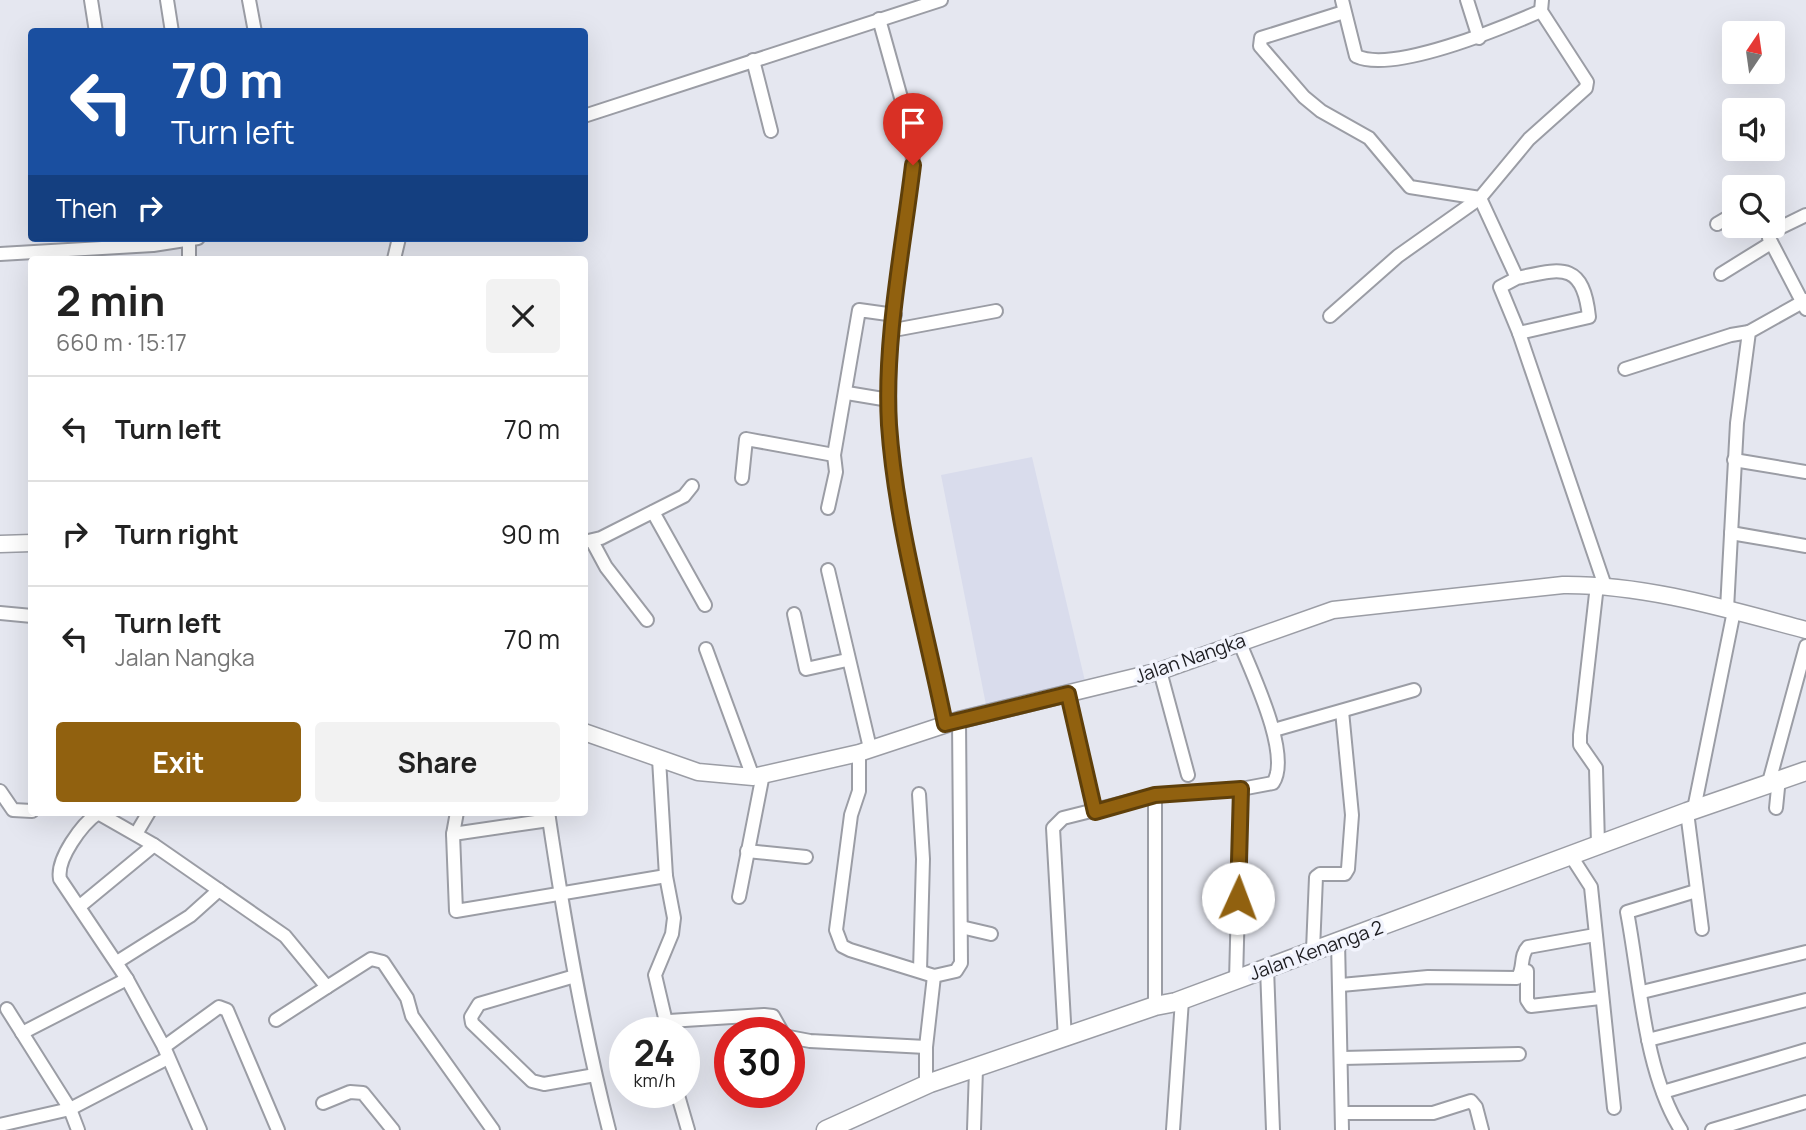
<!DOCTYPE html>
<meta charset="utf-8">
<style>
:root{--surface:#fff;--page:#f2f2f2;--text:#222;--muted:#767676;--line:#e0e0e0;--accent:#91610f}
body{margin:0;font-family:Manrope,sans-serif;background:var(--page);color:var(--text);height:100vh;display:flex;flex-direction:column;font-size:26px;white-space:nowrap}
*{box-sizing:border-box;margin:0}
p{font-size:23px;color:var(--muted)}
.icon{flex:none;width:38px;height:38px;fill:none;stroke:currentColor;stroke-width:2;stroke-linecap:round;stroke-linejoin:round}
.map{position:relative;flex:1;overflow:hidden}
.side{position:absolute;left:28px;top:256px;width:560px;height:560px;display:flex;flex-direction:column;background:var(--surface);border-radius:7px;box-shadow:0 7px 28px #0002}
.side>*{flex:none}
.hud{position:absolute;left:28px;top:28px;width:560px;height:214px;border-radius:7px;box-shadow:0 7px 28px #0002;background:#1a4fa0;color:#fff;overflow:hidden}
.needle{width:46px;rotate:13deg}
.fabs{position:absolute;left:1722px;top:21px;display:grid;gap:14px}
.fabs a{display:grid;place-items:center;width:63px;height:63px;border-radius:7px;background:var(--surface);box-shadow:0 7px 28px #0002;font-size:35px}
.speed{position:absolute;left:609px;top:1017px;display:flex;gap:14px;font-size:35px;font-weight:700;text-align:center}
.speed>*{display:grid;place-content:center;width:91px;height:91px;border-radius:50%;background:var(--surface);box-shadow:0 7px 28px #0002;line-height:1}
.speed small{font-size:18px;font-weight:400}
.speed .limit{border:10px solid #d22;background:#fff;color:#111}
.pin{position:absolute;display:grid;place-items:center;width:60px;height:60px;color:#fff;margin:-72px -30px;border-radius:50% 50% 50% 0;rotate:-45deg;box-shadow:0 0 7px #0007}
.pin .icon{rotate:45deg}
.me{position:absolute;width:77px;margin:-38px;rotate:2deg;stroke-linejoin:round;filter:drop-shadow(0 0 5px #0008)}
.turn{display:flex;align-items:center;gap:24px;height:147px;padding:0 28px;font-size:32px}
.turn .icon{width:91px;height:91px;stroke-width:2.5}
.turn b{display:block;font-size:49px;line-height:60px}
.then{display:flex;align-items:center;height:66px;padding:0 28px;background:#0003;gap:14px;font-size:26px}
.round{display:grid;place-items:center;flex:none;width:74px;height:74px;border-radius:7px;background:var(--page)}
.head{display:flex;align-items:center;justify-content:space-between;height:119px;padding:0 28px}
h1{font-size:42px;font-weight:700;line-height:52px}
.button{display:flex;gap:14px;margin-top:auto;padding:14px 28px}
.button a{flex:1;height:80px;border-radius:7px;background:var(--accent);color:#fff;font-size:28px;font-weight:700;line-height:80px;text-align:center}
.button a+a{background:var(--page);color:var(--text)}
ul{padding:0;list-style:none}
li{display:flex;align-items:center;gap:21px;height:105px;padding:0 28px;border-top:2px solid var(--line)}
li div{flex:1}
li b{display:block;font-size:26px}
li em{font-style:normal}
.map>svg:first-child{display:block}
.built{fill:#d9dcec}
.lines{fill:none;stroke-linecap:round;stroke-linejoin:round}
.minor-casing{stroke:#9b9da5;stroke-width:16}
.tertiary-casing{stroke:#9b9da5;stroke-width:19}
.secondary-casing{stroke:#9b9da5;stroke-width:21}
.minor{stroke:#fff;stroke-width:12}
.tertiary{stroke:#fff;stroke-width:16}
.secondary{stroke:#fff;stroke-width:18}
.route-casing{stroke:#5e3f0a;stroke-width:18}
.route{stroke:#91610f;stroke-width:12}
.labels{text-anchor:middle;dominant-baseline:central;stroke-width:7;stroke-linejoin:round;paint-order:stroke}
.street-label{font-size:19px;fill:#1d1d21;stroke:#f2f4fd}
</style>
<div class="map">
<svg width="1806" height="1130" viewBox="0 0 1806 1130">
<rect width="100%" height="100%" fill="#e5e7f0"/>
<path class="built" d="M1032,457L1085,681L986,705L941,475Z"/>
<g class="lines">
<g class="minor-casing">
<g id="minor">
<path d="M91,0L96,32"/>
<path d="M167,0L172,32"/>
<path d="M249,0L255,32"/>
<path d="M1342,0L1356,56C1393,74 1504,27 1541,11"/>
<path d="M1467,0L1479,38"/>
<path d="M1344,12L1261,38L1260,46L1304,97L1321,111L1369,138L1410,187L1480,198"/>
<path d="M879,19L912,137L913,165C903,249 884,341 889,425C896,525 925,625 945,724"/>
<path d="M753,60L771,131"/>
<path d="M584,116L941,0"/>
<path d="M1717,224L1734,214"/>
<path d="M0,254L153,245L198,238"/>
<path d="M189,259V238"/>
<path d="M394,259L399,238"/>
<path d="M1721,274L1771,243"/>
<path d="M1517,278L1500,287L1519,333L1589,317C1583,260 1560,269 1517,278L1480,198L1529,139L1586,88L1587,82L1541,11L1542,0"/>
<path d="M1806,309L1769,238L1771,232L1806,215"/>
<path d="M1330,316L1398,256L1480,198"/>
<path d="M894,330L996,311"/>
<path d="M1519,333L1605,586"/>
<path d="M1625,369L1731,335L1749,332"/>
<path d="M847,393L889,400"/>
<path d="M1734,460L1806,472"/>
<path d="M742,478L746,439L834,455"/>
<path d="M828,508L836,472L834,455L859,310L895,315"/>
<path d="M653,512L705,605"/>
<path d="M1731,533L1806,546"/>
<path d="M592,541L606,567L647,620"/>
<path d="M584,542L601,538L684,496L692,486"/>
<path d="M828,570L870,748"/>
<path d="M1597,585L1580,735V745L1596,768L1598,845"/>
<path d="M1727,609L1737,423L1749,332L1806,300"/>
<path d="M0,613L32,616"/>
<path d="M794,614L806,669L847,660"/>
<path d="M706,649L753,777"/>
<path d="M1160,671L1188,775"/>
<path d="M1068,694L1095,812"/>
<path d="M1274,730L1414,690"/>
<path d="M859,753V791L851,815L836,930L842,946L850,950L934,976L956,971L961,963L959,720"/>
<path d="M659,759L666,876L674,918L672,934L655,975L666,1022"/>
<path d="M1769,782L1806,646"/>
<path d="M0,791L13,810L32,811"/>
<path d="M919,794L923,859L920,971"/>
<path d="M1776,808L1779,778"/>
<path d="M1694,809L1734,611"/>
<path d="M457,812L453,834L456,911L666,876"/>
<path d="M548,812C564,919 582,1025 609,1130"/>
<path d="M1687,812L1702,929"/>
<path d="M136,834L149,812"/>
<path d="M453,834L549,820"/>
<path d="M747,851L806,857"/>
<path d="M1571,856L1591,887L1614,1108"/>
<path d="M739,897L763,774"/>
<path d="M80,906L154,845"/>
<path d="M961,927L991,934"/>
<path d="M1338,941L1342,1130"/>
<path d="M1313,950L1316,877L1320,874H1345L1348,869L1352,815L1342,711"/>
<path d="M117,962L190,916L219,890"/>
<path d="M1267,968L1273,1130"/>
<path d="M1527,971V1000L1531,1006L1600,998"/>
<path d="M575,976L479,1004L471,1017L472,1023L532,1081L544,1084L595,1075"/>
<path d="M1236,980L1241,789"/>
<path d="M1341,985L1428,977L1517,978C1525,969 1519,956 1528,947L1595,935"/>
<path d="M1642,992L1806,952"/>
<path d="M1155,1006V795"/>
<path d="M7,1009L70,1109L78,1130"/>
<path d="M276,1020L327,987"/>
<path d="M665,1032L664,1025L669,1021L764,1015L773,1016L782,1032"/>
<path d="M22,1033L127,979"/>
<path d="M789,1037L810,1041L926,1047"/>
<path d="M1065,1039L1053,828L1063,818L1155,795L1241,789L1273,783C1292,755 1251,671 1239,641"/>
<path d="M1648,1040L1806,1000"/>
<path d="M164,1047L219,1007L227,1010L278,1130"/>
<path d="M1342,1058L1519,1054"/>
<path d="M926,1085V1047L934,976"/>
<path d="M677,1092L688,1130"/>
<path d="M1663,1092L1806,1050"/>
<path d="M323,1103L350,1092L363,1093L393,1130"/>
<path d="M1342,1113H1433L1471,1101L1476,1107L1482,1130"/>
<path d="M0,1125L70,1109L168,1058"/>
<path d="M200,1130L164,1047L127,979L60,879C56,859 82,824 98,813L154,845L285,936L327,987L371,959L383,962L407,998L412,1016L493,1130"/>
<path d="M974,1130L976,1069"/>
<path d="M1173,1130L1182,1000"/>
<path d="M1681,1130C1644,1072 1640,979 1627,912L1696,891"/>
<path d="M1712,1130L1806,1102"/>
</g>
</g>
<g class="tertiary-casing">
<g id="tertiary">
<path d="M0,544L32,543"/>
<path d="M584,732L698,772L753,777L859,753L959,720L1160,671L1333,610L1563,585C1644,584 1727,609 1806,630"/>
</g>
</g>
<g class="secondary-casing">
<path id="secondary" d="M826,1130L930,1083L1155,1006L1176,1002L1687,812L1806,771"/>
</g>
<use href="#minor" class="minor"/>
<use href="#tertiary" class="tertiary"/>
<use href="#secondary" class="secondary"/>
</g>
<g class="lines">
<g class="route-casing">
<path id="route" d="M913,165C903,248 884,341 889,425C896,525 925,625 945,724L1068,694L1095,812L1155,795L1241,789L1238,898"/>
</g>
<use href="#route" class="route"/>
</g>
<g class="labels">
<g class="street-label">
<text transform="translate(1190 658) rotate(-19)">Jalan Nangka</text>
<text transform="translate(1316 950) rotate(-20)">Jalan Kenanga 2</text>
</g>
</g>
</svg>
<div class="fabs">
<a><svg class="needle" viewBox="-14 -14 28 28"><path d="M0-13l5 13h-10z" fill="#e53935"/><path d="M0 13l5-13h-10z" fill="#767676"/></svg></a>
<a><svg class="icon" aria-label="sound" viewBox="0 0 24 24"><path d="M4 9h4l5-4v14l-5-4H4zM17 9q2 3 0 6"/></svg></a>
<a><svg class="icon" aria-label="search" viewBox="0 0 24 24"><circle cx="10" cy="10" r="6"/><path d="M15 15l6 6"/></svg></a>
</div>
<div class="speed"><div>24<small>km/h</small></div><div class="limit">30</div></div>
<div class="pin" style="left:913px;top:165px;background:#d93025"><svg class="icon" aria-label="arrive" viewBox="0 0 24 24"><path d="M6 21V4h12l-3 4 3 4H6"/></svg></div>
<svg class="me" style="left:1238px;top:898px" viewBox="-20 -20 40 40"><circle r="19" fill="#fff"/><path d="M0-13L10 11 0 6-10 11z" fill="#91610f"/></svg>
<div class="hud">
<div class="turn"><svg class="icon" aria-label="left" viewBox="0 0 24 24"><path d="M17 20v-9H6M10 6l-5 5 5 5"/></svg><div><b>70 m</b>Turn left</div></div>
<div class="then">Then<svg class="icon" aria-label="right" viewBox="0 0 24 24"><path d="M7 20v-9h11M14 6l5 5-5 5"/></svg></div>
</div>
<section class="side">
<div class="head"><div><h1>2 min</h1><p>660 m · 15:17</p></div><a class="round"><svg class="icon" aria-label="close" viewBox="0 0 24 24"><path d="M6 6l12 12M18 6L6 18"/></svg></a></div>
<ul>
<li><svg class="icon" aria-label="left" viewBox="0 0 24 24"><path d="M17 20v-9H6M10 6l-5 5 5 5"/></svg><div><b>Turn left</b></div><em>70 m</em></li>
<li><svg class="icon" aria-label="right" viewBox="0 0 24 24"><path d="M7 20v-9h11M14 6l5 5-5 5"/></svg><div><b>Turn right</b></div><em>90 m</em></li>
<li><svg class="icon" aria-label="left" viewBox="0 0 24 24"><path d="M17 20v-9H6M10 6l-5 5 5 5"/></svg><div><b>Turn left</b><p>Jalan Nangka</p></div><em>70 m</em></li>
</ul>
<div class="button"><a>Exit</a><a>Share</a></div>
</section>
</div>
